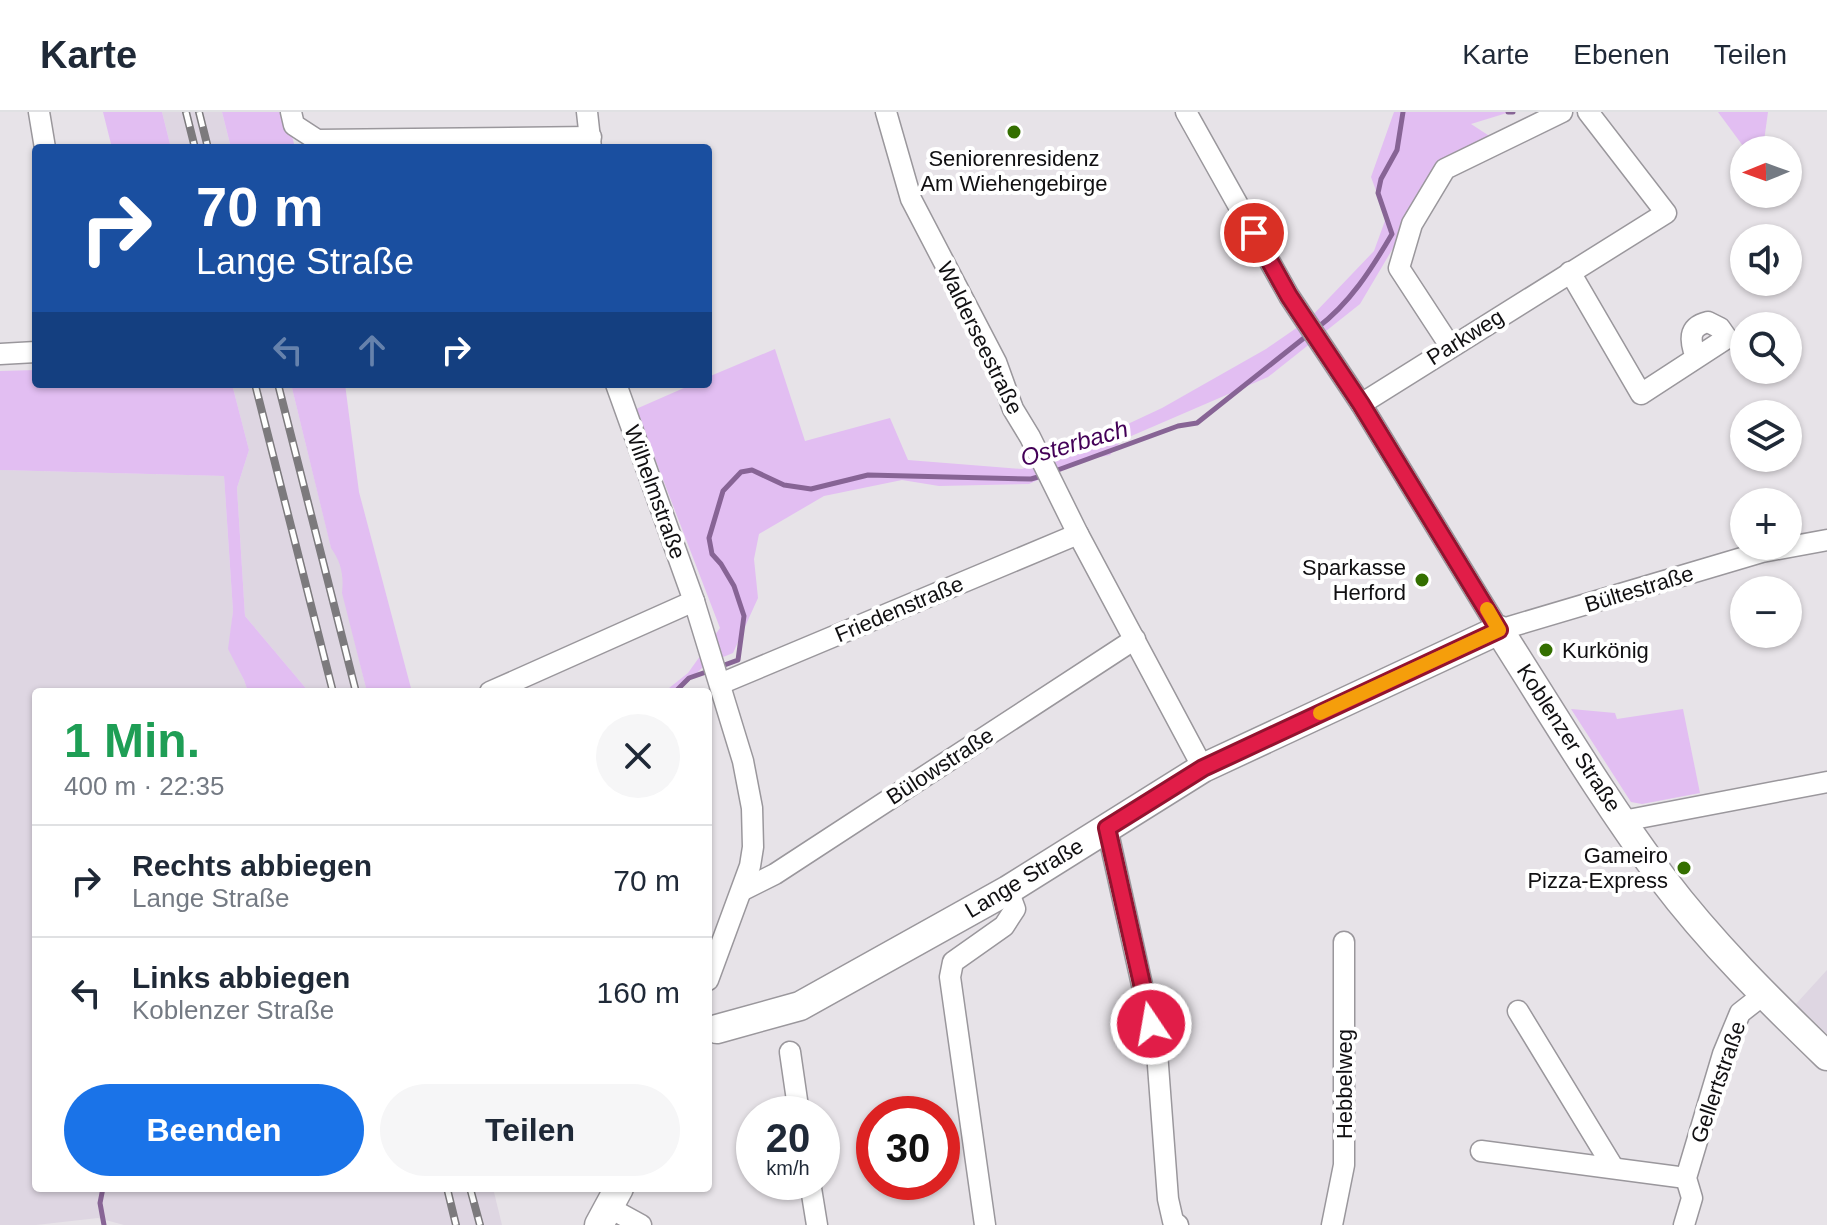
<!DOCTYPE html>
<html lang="de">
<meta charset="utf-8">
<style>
:root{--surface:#fff;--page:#f6f6f7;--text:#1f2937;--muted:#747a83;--line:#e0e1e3;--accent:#1a73e8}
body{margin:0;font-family:Helvetica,sans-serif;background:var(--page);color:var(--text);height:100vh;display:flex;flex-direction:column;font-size:30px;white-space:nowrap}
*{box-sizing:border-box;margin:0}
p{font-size:26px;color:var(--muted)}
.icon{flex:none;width:44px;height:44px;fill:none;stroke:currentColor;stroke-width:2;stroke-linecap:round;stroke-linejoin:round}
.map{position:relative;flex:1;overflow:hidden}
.sheet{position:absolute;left:32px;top:576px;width:680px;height:504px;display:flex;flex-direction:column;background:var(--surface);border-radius:8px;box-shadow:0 2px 6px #0004}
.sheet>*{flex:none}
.hud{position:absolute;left:32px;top:32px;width:680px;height:244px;border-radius:8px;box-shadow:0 2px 6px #0004;background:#1a4fa0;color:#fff;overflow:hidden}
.needle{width:52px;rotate:269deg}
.controls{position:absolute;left:1730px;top:24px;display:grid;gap:16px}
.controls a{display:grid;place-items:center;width:72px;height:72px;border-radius:50%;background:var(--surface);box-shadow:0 2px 6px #0004;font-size:40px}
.speed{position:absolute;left:736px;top:984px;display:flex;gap:16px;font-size:40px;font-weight:700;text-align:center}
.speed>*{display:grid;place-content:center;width:104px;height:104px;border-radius:50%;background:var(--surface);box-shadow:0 2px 6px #0004;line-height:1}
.speed small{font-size:20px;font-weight:400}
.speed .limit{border:12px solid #d22;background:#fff;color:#111}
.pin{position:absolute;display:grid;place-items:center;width:68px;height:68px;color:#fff;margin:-34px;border:4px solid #fff;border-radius:50%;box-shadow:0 2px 8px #0007}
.me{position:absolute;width:88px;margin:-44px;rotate:348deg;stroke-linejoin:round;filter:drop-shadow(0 0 6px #0008)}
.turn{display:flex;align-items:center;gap:28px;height:168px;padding:0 32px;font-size:36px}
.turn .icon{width:104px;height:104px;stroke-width:2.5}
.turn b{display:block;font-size:56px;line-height:68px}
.lanes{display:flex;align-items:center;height:76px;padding:0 32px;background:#0003;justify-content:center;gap:40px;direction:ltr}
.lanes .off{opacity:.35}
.round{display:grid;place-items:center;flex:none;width:84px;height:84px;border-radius:42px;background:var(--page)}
.summary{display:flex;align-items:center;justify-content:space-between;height:136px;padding:0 32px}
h1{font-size:48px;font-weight:800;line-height:60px;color:#1e9e55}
.button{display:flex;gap:16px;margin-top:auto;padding:16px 32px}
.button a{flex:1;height:92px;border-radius:48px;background:var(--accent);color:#fff;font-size:32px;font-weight:800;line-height:92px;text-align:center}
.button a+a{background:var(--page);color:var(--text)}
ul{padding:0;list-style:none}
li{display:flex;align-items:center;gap:24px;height:112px;padding:0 32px;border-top:2px solid var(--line)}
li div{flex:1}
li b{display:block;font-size:30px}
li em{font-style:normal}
header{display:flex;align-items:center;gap:48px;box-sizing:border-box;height:112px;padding:0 40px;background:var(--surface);border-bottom:2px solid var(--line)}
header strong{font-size:38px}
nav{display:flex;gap:44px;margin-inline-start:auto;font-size:28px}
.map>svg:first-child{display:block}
.built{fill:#ded6e2}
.green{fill:#e2bef2}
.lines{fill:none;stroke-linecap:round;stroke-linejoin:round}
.stream{stroke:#876495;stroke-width:5}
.street-casing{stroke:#9a979c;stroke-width:23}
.secondary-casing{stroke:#9a979c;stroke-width:31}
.street{stroke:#fff;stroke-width:20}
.secondary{stroke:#fff;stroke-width:28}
.rail-casing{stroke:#7c7a7d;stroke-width:8}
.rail{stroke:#fff;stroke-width:5;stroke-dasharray:15;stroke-linecap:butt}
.route-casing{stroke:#92132f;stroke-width:20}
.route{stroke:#e11d48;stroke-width:14}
.slow{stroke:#f59e0b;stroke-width:14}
.poi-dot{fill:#346f00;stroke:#fff;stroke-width:3}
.labels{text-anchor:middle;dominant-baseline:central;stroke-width:8;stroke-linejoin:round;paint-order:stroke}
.poi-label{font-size:22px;fill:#111012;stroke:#fff;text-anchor:end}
.street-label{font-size:22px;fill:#111012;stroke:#fff}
.water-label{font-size:24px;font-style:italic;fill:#430057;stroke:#fff}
</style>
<header>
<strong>Karte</strong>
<nav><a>Karte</a><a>Ebenen</a><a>Teilen</a></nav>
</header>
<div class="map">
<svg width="1827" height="1113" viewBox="0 0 1827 1113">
<rect width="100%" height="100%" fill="#e7e3e8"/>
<g class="built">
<path d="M162,0H222L231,36H171Z"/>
<path d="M232,272H291L331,435L339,446L344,466L343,481L367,580H309L245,504L237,376L249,338Z"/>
<path d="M0,358L224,364L233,499L229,537L244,568L248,580H36V1076H493L502,1113H124L98,1106L36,1113H0Z"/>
<path d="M1827,858V922L1796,892Z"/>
</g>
<g class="green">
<path d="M103,0H162L171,36H112Z"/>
<path d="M222,0H286L295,36H231Z"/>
<path d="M1394,0H1510L1471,12L1491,25L1444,50L1360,192L1268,265L1122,328L1110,343L1079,349L1029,372L939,374L902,368L824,384L759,422L754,447L758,486L733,541L706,552L678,580H664L688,561L720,516L636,297L693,272H708V265L775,237L805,329L890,306L908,348L1022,357L1070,339L1162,296L1266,237L1308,208L1374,139L1386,106L1371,65Z"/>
<path d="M1718,0H1768L1764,29L1752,38H1746Z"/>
<path d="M36,258V272H232L249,338L237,376L245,504L309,580H248L244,568L228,537L233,499L224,364L0,358V259Z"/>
<path d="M291,272H345L359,380L412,580H367L342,481C344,463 341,450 331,436Z"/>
<path d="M1571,597L1615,601L1617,607L1683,597L1700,681L1642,692L1631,690Z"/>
</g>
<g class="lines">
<g class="stream">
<path d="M1508,0H1513"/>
<path d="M1317,216C1350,191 1371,158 1392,122L1378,81L1381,67L1397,38L1403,0"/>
<path d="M1055,359L1178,314L1197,311L1309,222"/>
<path d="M719,555L738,548L744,504L734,474L721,452L712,442L709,426L723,379L741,360L752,358L784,373L811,377L868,363L1031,367L1045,363"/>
<path d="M675,580L689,566L709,559"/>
<path d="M103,1076L100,1091L104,1113"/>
</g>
<g class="street-casing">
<g id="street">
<path d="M39,0L45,36"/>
<path d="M291,0L294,13L317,28L591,25"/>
<path d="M587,0L591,36"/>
<path d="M886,0L911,87L996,250L1013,297L1030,325L1078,422L1203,656"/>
<path d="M1186,0L1289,184L1361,292L1499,518L1762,440L1827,428"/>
<path d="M1570,160L1641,282L1727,226L1720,216L1708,210C1687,215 1690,229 1696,246"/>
<path d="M1450,234L1399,156L1412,112L1445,57L1562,0"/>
<path d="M0,242L36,240"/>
<path d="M616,272L694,489L743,649L752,696L753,735L750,754L708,868"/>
<path d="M1361,292L1666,101L1588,0"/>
<path d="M720,572L1078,422"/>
<path d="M490,580L694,489"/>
<path d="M1623,709L1827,670"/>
<path d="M1107,716L1157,940L1168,1087L1173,1109L1178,1113"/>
<path d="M743,778L775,762L1135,527"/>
<path d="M1518,899L1613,1055"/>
<path d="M790,940L799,1002"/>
<path d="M1481,1039L1686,1066"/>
<path d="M810,1070L817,1113"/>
<path d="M610,1096L641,1113"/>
<path d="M985,1113L950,865L953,850L1004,814L1015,797L1008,778"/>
<path d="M1332,1113L1344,1053V830"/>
<path d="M1684,1113L1692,1086L1686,1066L1723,942L1740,901L1763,883"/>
</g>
</g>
<g class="secondary-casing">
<g id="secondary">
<path d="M717,917L800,894L1008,778L1203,656L1499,518C1552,601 1603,687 1662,766C1711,831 1769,888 1827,944"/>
<path d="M599,1113L619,1076"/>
</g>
</g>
<use href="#street" class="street"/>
<use href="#secondary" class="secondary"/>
<g class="rail-casing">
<g id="rail">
<path d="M186,0L195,36"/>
<path d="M199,0L208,36"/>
<path d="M255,272L333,580"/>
<path d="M278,272L356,580"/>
<path d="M447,1076L456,1113"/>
<path d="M470,1076L480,1113"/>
</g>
</g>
<use href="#rail" class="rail"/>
</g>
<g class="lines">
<g class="route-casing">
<path id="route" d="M1151,912L1107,716L1203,656L1499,518L1361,292L1289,184L1254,121"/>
</g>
<use href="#route" class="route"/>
<path class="slow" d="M1320,601L1499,518L1487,497"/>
</g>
<g class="poi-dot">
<circle cx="1014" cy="20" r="8"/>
<circle cx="1422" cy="468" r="8"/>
<circle cx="1546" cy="538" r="8"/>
<circle cx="1684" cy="756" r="8"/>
</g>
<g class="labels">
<g class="poi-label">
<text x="1014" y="46" text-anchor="middle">Seniorenresidenz<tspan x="1014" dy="25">Am Wiehengebirge</tspan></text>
<text x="1406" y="455">Sparkasse<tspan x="1406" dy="25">Herford</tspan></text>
<text x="1562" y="538" text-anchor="start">Kurkönig</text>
<text x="1668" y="743">Gameiro<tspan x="1668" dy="25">Pizza-Express</tspan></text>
</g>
<g class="street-label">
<text transform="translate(1465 225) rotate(-32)">Parkweg</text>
<text transform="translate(980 226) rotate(64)">Walderseestraße</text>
<text transform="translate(655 380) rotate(70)">Wilhelmstraße</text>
<text transform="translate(1639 477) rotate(-17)">Bültestraße</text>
<text transform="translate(899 497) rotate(-23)">Friedenstraße</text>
<text transform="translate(1569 626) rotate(57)">Koblenzer Straße</text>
<text transform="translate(940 654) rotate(-33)">Bülowstraße</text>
<text transform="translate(1024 766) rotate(-31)">Lange Straße</text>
<text transform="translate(1718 970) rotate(-71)">Gellertstraße</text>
<text transform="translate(1344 972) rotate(-90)">Hebbelweg</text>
</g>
<g class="water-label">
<text transform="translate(1074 331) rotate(-16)">Osterbach</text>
</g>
</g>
</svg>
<div class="controls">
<a><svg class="needle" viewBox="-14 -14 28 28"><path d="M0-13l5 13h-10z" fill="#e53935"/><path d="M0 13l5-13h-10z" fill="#747a83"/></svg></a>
<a><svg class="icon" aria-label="sound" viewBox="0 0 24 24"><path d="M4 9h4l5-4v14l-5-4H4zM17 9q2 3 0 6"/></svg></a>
<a><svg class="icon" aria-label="search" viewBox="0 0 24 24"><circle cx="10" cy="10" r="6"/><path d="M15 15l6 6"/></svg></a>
<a><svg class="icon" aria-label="layers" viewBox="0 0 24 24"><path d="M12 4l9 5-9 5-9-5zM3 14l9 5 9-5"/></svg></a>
<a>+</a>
<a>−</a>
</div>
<div class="speed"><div>20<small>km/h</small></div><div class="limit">30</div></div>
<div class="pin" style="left:1254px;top:121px;background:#d93025"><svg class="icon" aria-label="arrive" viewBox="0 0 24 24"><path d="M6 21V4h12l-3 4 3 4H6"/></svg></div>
<svg class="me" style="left:1151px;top:912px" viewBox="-20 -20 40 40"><circle r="17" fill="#e11d48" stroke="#fff" stroke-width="3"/><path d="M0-11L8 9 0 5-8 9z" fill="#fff"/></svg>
<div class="hud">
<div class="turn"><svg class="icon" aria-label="right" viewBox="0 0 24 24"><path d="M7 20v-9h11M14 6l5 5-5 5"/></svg><div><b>70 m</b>Lange Straße</div></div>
<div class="lanes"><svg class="icon off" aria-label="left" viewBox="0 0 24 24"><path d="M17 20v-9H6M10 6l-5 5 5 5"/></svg><svg class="icon off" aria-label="ahead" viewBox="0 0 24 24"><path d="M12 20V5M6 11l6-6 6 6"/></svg><svg class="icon" aria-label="right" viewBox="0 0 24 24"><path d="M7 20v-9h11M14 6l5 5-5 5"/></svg></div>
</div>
<section class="sheet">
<div class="summary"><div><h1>1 Min.</h1><p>400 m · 22:35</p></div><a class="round"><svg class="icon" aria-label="close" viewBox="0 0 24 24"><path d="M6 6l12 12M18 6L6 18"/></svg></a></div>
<ul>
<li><svg class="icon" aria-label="right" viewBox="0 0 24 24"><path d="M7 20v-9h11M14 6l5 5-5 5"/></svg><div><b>Rechts abbiegen</b><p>Lange Straße</p></div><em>70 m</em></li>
<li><svg class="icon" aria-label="left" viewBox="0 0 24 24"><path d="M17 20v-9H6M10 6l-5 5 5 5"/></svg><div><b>Links abbiegen</b><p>Koblenzer Straße</p></div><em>160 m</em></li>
</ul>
<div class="button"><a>Beenden</a><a>Teilen</a></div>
</section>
</div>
